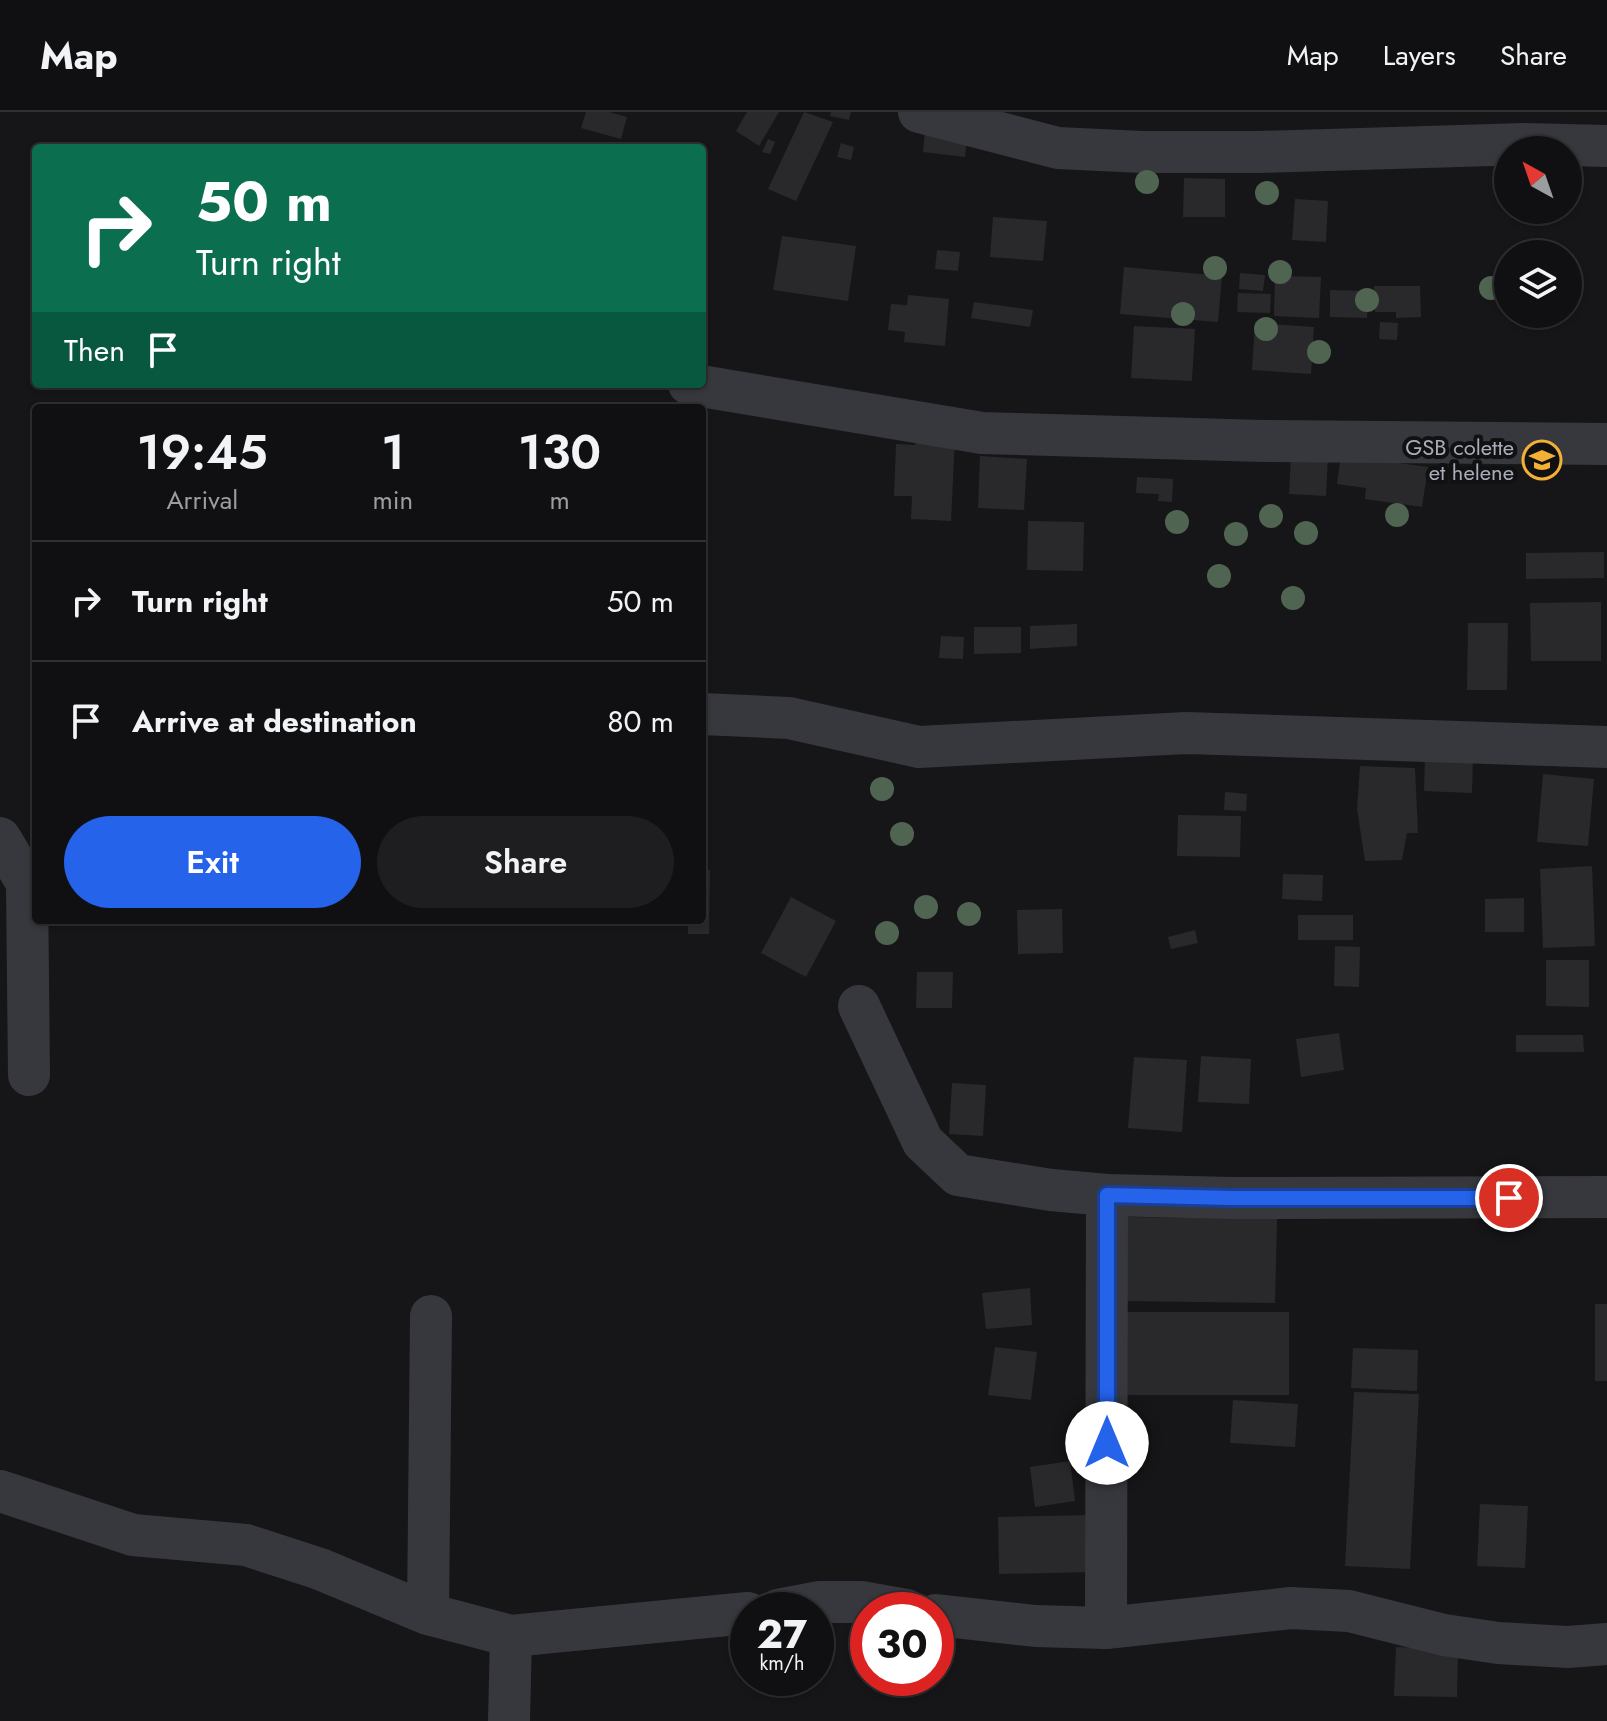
<!DOCTYPE html>
<style>
:root{--surface:#101012;--page:#1e1e20;--text:#f1f3f6;--muted:#9c9d9f;--line:#303032;--accent:#2563eb}
body{margin:0;font-family:Jost,sans-serif;background:var(--page);color:var(--text);height:100vh;display:flex;flex-direction:column;font-size:30px;white-space:nowrap}
*{box-sizing:border-box;margin:0}
p{font-size:26px;color:var(--muted)}
.icon{flex:none;width:44px;height:44px;fill:none;stroke:currentColor;stroke-width:2;stroke-linecap:round;stroke-linejoin:round}
.map{position:relative;flex:1;overflow:hidden}
.details{position:absolute;left:32px;top:292px;width:674px;height:520px;display:flex;flex-direction:column;background:var(--surface);border-radius:8px;box-shadow:0 2px 6px #0004,0 0 0 2px var(--line)}
.details>*{flex:none}
.top-card{position:absolute;left:32px;top:32px;width:674px;height:244px;border-radius:8px;box-shadow:0 2px 6px #0004,0 0 0 2px var(--line);background:#0b6e4f;color:#fff;overflow:hidden}
.needle{width:52px;rotate:320deg}
.controls{position:absolute;left:1494px;top:24px;display:grid;gap:16px}
.controls a{display:grid;place-items:center;width:88px;height:88px;border-radius:50%;background:var(--surface);box-shadow:0 2px 6px #0004,0 0 0 2px var(--line);font-size:40px}
.speed{position:absolute;left:730px;top:1480px;display:flex;gap:16px;font-size:40px;font-weight:700;text-align:center}
.speed>*{display:grid;place-content:center;width:104px;height:104px;border-radius:50%;background:var(--surface);box-shadow:0 2px 6px #0004,0 0 0 2px var(--line);line-height:1}
.speed small{font-size:20px;font-weight:400}
.speed .limit{border:12px solid #d22;background:#fff;color:#111}
.pin{position:absolute;display:grid;place-items:center;width:68px;height:68px;color:#fff;margin:-34px;border:4px solid #fff;border-radius:50%;box-shadow:0 2px 8px #0007}
.me{position:absolute;width:88px;margin:-44px;rotate:0deg;stroke-linejoin:round;filter:drop-shadow(0 0 6px #0008)}
.turn{display:flex;align-items:center;gap:28px;height:168px;padding:0 32px;font-size:36px}
.turn .icon{width:104px;height:104px;stroke-width:2.5}
.turn b{display:block;font-size:56px;line-height:68px}
.then{display:flex;align-items:center;height:76px;padding:0 32px;background:#0003;gap:16px;font-size:30px}
.eta{display:flex;justify-content:space-evenly;align-items:center;height:136px;text-align:center}
.eta b{font-size:48px;font-weight:600;line-height:56px}
.cta{display:flex;gap:16px;margin-top:auto;padding:16px 32px}
.cta a{flex:1;height:92px;border-radius:48px;background:var(--accent);color:#fff;font-size:32px;font-weight:600;line-height:92px;text-align:center}
.cta a+a{background:var(--page);color:var(--text)}
ul{padding:0;list-style:none}
li{display:flex;align-items:center;gap:24px;height:120px;padding:0 32px;border-top:2px solid var(--line)}
li div{flex:1}
li b{display:block;font-size:30px}
li em{font-style:normal}
header{display:flex;align-items:center;gap:48px;box-sizing:border-box;height:112px;padding:0 40px;background:var(--surface);border-bottom:2px solid var(--line)}
header strong{font-size:38px}
nav{display:flex;gap:44px;margin-inline-start:auto;font-size:28px}
.map>svg:first-child{display:block}
.building{fill:#29292c}
.lines{fill:none;stroke-linecap:round;stroke-linejoin:round}
.minor{stroke:#37383d;stroke-width:42}
.tree{fill:#506452}
.route-casing{stroke:#184099;stroke-width:20}
.route{stroke:#2563eb;stroke-width:14}
.labels{text-anchor:middle;dominant-baseline:central;stroke-width:8;stroke-linejoin:round;paint-order:stroke}
.poi-label{font-size:22px;fill:#a8adb8;stroke:#111113;text-anchor:end}
</style>
<header>
<strong>Map</strong>
<nav><a>Map</a><a>Layers</a><a>Share</a></nav>
</header>
<div class="map">
<svg width="1607" height="1609" viewBox="0 0 1607 1609">
<rect width="100%" height="100%" fill="#161618"/>
<g class="building">
<path d="M586,0H609L627,5L621,27L581,16Z"/>
<path d="M747,0H779L759,34L736,19Z"/>
<path d="M804,0L833,10L796,89L768,77Z"/>
<path d="M831,0H851L849,8L830,4Z"/>
<path d="M925,19L967,23L965,45L923,40Z"/>
<path d="M768,27L775,30L770,42L762,40Z"/>
<path d="M841,31L854,35L851,48L837,45Z"/>
<path d="M1184,66L1225,67V105H1183Z"/>
<path d="M1295,87L1328,89L1326,130L1292,128Z"/>
<path d="M993,105L1047,109L1043,149L990,145Z"/>
<path d="M782,124L856,134L848,189L773,178Z"/>
<path d="M937,138L960,140L958,159L935,157Z"/>
<path d="M1124,155L1222,164L1218,210L1120,202Z"/>
<path d="M1240,161L1265,163L1263,179L1239,177Z"/>
<path d="M1275,164L1321,165L1319,206L1274,204Z"/>
<path d="M1374,174H1420L1421,205L1396,206V200H1375Z"/>
<path d="M1330,178L1368,179L1367,206L1330,205Z"/>
<path d="M1238,181L1271,182L1270,201L1237,200Z"/>
<path d="M908,183L949,187L945,234L904,230L905,220L888,218L891,192L907,193Z"/>
<path d="M974,190L1033,198L1030,215L971,206Z"/>
<path d="M1380,210L1398,211L1397,228L1379,227Z"/>
<path d="M1255,211L1314,215L1311,262L1252,258Z"/>
<path d="M1134,214L1195,217L1192,269L1131,266Z"/>
<path d="M915,323L955,324L951,409L911,407L912,384H894L896,332L915,333Z"/>
<path d="M1291,341L1328,343L1326,384L1289,382Z"/>
<path d="M1341,343L1428,355L1422,395L1365,387L1366,376L1337,372Z"/>
<path d="M980,344L1027,347L1024,398L978,396Z"/>
<path d="M1137,365L1173,367L1172,390L1158,389L1159,382L1136,381Z"/>
<path d="M1028,409L1084,410L1083,459L1027,458Z"/>
<path d="M1604,440V466L1526,467V441Z"/>
<path d="M1601,490V549H1531L1530,491Z"/>
<path d="M1468,511H1508L1507,578H1467Z"/>
<path d="M1077,512V534L1030,537V514Z"/>
<path d="M974,515H1021V541L974,542Z"/>
<path d="M941,524L964,525L963,547L939,546Z"/>
<path d="M1425,642L1473,644L1472,681L1424,679Z"/>
<path d="M1360,654L1415,656L1418,721H1407L1402,748L1365,749L1357,697Z"/>
<path d="M1543,662L1594,667L1588,734L1537,730Z"/>
<path d="M1225,680L1247,682L1246,699L1224,698Z"/>
<path d="M1178,703L1241,704L1240,745L1177,744Z"/>
<path d="M1592,754L1595,834L1543,836L1540,757Z"/>
<path d="M702,758H710L709,822H688V808H702Z"/>
<path d="M1283,762L1323,763L1322,789L1282,787Z"/>
<path d="M791,785L836,809L806,865L761,841Z"/>
<path d="M1524,786V820H1485V787Z"/>
<path d="M1062,797L1063,841L1018,842L1017,798Z"/>
<rect x="1298" y="803" width="55" height="25"/>
<path d="M1195,818L1198,831L1171,837L1168,825Z"/>
<path d="M1335,834L1360,835L1359,875L1334,874Z"/>
<path d="M1546,848H1589V895L1546,894Z"/>
<path d="M917,860H953L952,896H916Z"/>
<path d="M1339,921L1344,958L1301,965L1296,927Z"/>
<path d="M1516,923H1583L1584,940H1516Z"/>
<path d="M1201,944L1251,947L1249,992L1198,990Z"/>
<path d="M1134,945L1187,948L1182,1020L1128,1016Z"/>
<path d="M952,971L986,973L983,1024L949,1022Z"/>
<path d="M1126,1105L1277,1107L1275,1191L1124,1189Z"/>
<path d="M1030,1176L1032,1213L986,1217L982,1181Z"/>
<rect x="1595" y="1192" width="12" height="77"/>
<rect x="1118" y="1200" width="171" height="83"/>
<path d="M995,1235L1037,1240L1031,1288L988,1283Z"/>
<path d="M1353,1236L1418,1238L1417,1279L1351,1276Z"/>
<path d="M1354,1280L1419,1282L1410,1457L1345,1454Z"/>
<path d="M1233,1288L1298,1292L1295,1335L1230,1331Z"/>
<path d="M1070,1349L1075,1389L1035,1395L1030,1355Z"/>
<path d="M1480,1392L1528,1394L1525,1456L1477,1454Z"/>
<path d="M1093,1403L1094,1460L999,1462L998,1405Z"/>
<path d="M1396,1535L1458,1537L1457,1585L1394,1584Z"/>
</g>
<g class="lines">
<g class="minor">
<path d="M919,0L1058,36L1142,40H1259L1524,32L1607,34"/>
<path d="M689,272L982,321L1264,329L1607,332"/>
<path d="M702,602L789,606L919,635L1186,621L1607,635"/>
<path d="M0,726L27,771L36,768"/>
<path d="M27,771L29,963"/>
<path d="M859,894L923,1030L958,1063L1051,1078L1107,1083L1232,1086L1607,1085"/>
<path d="M0,1379L133,1423L246,1433L320,1457L428,1502L511,1524L748,1501"/>
<path d="M778,1498L820,1490H861L906,1498"/>
<path d="M428,1502L431,1204"/>
<path d="M936,1503L1036,1514L1106,1516L1291,1496L1349,1499L1444,1523L1498,1531L1568,1535L1607,1532"/>
<path d="M1106,1516L1107,1083"/>
<path d="M509,1609L511,1524"/>
</g>
</g>
<g class="tree">
<circle cx="1147" cy="70" r="12"/>
<circle cx="1267" cy="81" r="12"/>
<circle cx="1215" cy="156" r="12"/>
<circle cx="1280" cy="160" r="12"/>
<circle cx="1491" cy="176" r="12"/>
<circle cx="1367" cy="188" r="12"/>
<circle cx="1183" cy="202" r="12"/>
<circle cx="1266" cy="217" r="12"/>
<circle cx="1319" cy="240" r="12"/>
<circle cx="1397" cy="403" r="12"/>
<circle cx="1271" cy="404" r="12"/>
<circle cx="1177" cy="410" r="12"/>
<circle cx="1306" cy="421" r="12"/>
<circle cx="1236" cy="422" r="12"/>
<circle cx="1219" cy="464" r="12"/>
<circle cx="1293" cy="486" r="12"/>
<circle cx="882" cy="677" r="12"/>
<circle cx="902" cy="722" r="12"/>
<circle cx="926" cy="795" r="12"/>
<circle cx="969" cy="802" r="12"/>
<circle cx="887" cy="821" r="12"/>
</g>
<g class="lines">
<g class="route-casing">
<path id="route" d="M1107,1331V1083L1232,1086H1509"/>
</g>
<use href="#route" class="route"/>
</g>
<defs>
<g id="school-ring" transform="scale(2)"><circle r="9.5" fill="#111113" stroke="#f2b134" stroke-width="1.5"/><path d="M0-5L7-2L0 1L-7-2ZM-4 1L0 2.5L4 1V4Q0 6-4 4Z" fill="#f2b134"/></g>
</defs>
<g fill-rule="evenodd">
<use href="#school-ring" x="1542" y="348"/>
</g>
<g class="labels">
<g class="poi-label">
<text x="1514" y="335">GSB colette<tspan x="1514" dy="25">et helene</tspan></text>
</g>
</g>
</svg>
<div class="controls">
<a><svg class="needle" viewBox="-14 -14 28 28"><path d="M0-13l5 13h-10z" fill="#e53935"/><path d="M0 13l5-13h-10z" fill="#9c9d9f"/></svg></a>
<a><svg class="icon" aria-label="layers" viewBox="0 0 24 24"><path d="M12 4l9 5-9 5-9-5zM3 14l9 5 9-5"/></svg></a>
</div>
<div class="speed"><div>27<small>km/h</small></div><div class="limit">30</div></div>
<div class="pin" style="left:1509px;top:1086px;background:#d93025"><svg class="icon" aria-label="arrive" viewBox="0 0 24 24"><path d="M6 21V4h12l-3 4 3 4H6"/></svg></div>
<svg class="me" style="left:1107px;top:1331px" viewBox="-20 -20 40 40"><circle r="19" fill="#fff"/><path d="M0-13L10 11 0 6-10 11z" fill="#2563eb"/></svg>
<div class="top-card">
<div class="turn"><svg class="icon" aria-label="right" viewBox="0 0 24 24"><path d="M7 20v-9h11M14 6l5 5-5 5"/></svg><div><b>50 m</b>Turn right</div></div>
<div class="then">Then<svg class="icon" aria-label="arrive" viewBox="0 0 24 24"><path d="M6 21V4h12l-3 4 3 4H6"/></svg></div>
</div>
<section class="details">
<div class="eta">
<div><b>19:45</b><p>Arrival</p></div>
<div><b>1</b><p>min</p></div>
<div><b>130</b><p>m</p></div>
</div>
<ul>
<li><svg class="icon" aria-label="right" viewBox="0 0 24 24"><path d="M7 20v-9h11M14 6l5 5-5 5"/></svg><div><b>Turn right</b></div><em>50 m</em></li>
<li><svg class="icon" aria-label="arrive" viewBox="0 0 24 24"><path d="M6 21V4h12l-3 4 3 4H6"/></svg><div><b>Arrive at destination</b></div><em>80 m</em></li>
</ul>
<div class="cta"><a>Exit</a><a>Share</a></div>
</section>
</div>
